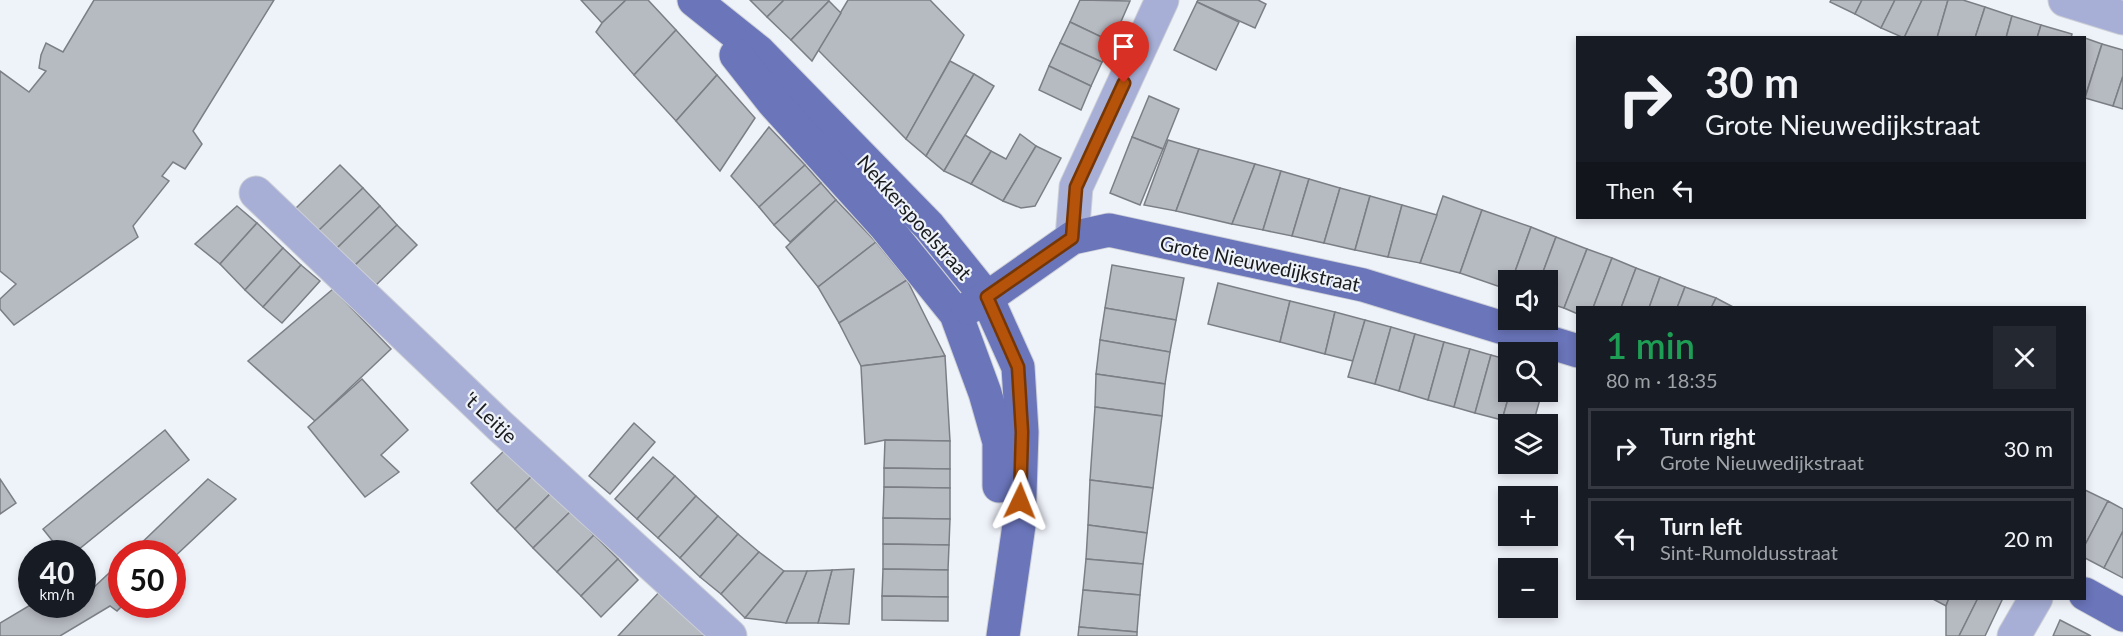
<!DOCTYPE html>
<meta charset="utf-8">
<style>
:root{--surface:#171b24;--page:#242831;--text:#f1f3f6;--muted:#9ea1a6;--line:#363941}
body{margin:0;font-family:Lato,sans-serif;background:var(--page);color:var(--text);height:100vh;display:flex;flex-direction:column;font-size:22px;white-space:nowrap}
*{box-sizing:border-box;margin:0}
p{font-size:20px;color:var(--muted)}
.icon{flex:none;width:33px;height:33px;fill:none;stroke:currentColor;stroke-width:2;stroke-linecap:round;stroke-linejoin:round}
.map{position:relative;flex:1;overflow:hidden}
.sheet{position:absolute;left:1576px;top:306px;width:510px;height:294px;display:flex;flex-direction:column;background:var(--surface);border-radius:0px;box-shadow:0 3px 9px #0003}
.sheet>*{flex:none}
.top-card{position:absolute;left:1576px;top:36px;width:510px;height:183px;border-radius:0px;box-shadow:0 3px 9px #0003;background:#171b24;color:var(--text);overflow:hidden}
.tools{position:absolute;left:1498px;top:270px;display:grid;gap:12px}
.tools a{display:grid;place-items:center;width:60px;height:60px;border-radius:0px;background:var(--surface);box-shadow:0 3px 9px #0003;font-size:30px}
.speed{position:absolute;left:18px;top:540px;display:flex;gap:12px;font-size:30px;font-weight:700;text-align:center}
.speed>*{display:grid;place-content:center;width:78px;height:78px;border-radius:50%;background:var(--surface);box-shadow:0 3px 9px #0003;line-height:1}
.speed small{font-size:15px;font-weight:400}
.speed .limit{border:9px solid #d22;background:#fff;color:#111}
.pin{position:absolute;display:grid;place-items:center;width:51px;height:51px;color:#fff;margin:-62px -26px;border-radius:50% 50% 50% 0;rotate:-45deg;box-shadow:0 0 6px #0007}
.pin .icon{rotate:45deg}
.me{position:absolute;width:66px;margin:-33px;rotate:2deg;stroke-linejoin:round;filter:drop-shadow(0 0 4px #0008)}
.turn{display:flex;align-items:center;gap:21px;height:126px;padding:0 30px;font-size:27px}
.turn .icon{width:78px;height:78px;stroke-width:2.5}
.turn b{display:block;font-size:42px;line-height:51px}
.then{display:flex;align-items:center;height:57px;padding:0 30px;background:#0003;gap:12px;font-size:22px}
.round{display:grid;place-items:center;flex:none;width:63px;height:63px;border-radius:0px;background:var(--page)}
.head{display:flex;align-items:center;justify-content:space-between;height:102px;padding:0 30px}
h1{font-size:36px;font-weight:600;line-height:45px;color:#1e9e55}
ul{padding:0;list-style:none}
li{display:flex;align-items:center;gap:18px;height:81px;margin:0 12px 9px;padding:0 18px;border:3px solid var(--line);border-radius:0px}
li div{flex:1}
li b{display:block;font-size:22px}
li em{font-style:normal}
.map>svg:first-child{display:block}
.building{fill:#b6bac1;stroke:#7b7f85;stroke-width:1.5}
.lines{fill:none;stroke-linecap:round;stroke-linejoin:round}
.minor-casing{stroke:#cccfd6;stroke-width:35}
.major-casing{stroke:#cccfd6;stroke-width:35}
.minor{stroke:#a7afd6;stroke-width:33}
.major{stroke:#6a75ba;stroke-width:33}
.route-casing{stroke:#753606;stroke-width:15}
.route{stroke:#b45309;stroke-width:10}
.labels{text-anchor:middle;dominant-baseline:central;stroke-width:4.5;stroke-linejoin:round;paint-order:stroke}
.street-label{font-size:20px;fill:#181a1c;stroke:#eef2f9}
</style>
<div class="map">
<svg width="2123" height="636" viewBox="0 0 2123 636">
<rect width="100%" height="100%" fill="#eef2f9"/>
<g class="building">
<path d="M94,0H274L193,131L202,144L185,169L173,162L162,176L169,181L133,226L138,237L14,325L0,309V299L16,284L0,271V71L29,92L46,71L39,68L41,55L46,43L63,52Z"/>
<path d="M581,0H626L602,23Z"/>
<path d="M626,0H648L676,30L634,75L596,32L602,23Z"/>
<path d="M750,0H784L767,17Z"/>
<path d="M784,0H828L829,1L791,40L767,17Z"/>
<path d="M848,0H930L964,35L906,139L818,50Z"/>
<path d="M1080,0L1130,1L1112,42L1070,22Z"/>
<path d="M1198,0H1258L1266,4L1255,28L1197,2Z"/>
<path d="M1831,0H1862L1855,14L1830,2Z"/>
<path d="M1862,0H1895L1881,28L1855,14Z"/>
<path d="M1895,0H1922L1904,38L1881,28Z"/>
<path d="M1922,0H1948L1937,38H1904Z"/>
<path d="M1948,0H1963L1985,7L1975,38H1937Z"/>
<path d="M829,1L841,13L812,61L791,40Z"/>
<path d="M1197,2L1239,22L1216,70L1174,50Z"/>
<path d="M1985,7L2012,16L2006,38H1975Z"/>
<path d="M2012,16L2041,25L2037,38H2006Z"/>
<path d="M1070,22L1112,42L1102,62L1060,43Z"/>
<path d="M2041,25L2072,34L2071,38H2037Z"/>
<path d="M676,30L717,75L676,121L634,75Z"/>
<path d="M2085,38L2102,44L2085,97Z"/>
<path d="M1060,43L1102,62L1091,86L1049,66Z"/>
<path d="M2102,44L2123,50V76L2113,106L2085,98Z"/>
<path d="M950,61L974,74L926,156L906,139Z"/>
<path d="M1049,66L1091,86L1081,110L1039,90Z"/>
<path d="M974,74L994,86L944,171L926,156Z"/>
<path d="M717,75L755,118L720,171L676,121Z"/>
<path d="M2123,76V109L2113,106Z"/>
<path d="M1149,96L1179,109L1163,149L1132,137Z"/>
<path d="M769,127L805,165L759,207L731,176Z"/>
<path d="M1020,134L1036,146L1003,201L971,184L991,151L1006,159Z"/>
<path d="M965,135L991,151L971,184L944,171Z"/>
<path d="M1132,137L1163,149L1140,205L1110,193Z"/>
<path d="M1168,140L1199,149L1176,211L1144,205Z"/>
<path d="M1036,146L1061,158L1035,206L1021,208L1003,201Z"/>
<path d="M1199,149L1255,164L1232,224L1176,211Z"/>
<path d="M1255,164L1281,171L1263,230L1232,224Z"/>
<path d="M340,165L363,188L317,232L295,209Z"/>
<path d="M805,165L821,183L774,225L759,207Z"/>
<path d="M1281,171L1309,179L1292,236L1263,230Z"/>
<path d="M1309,179L1340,188L1324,243L1292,236Z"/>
<path d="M821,183L836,200L790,242L774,225Z"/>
<path d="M363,188L380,206L335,250L317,232Z"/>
<path d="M1340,188L1370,196L1355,250L1324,243Z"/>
<path d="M1370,196L1402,205L1388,257L1355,250Z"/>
<path d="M1443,196L1482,210L1460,273L1420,263Z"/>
<path d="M836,200L876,242L818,287L786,247Z"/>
<path d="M1402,205L1437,215L1420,263L1388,257Z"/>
<path d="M237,206L257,223L220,264L195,244Z"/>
<path d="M380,206L397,225L352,268L335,250Z"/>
<path d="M1482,210L1531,227L1512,280H1509V290L1460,273Z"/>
<path d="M257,223L283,248L245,290L220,264Z"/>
<path d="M397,225L417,245L372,289L352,268Z"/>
<path d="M1531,227L1556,237L1540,280H1512Z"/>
<path d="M1556,237L1587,249L1564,308L1548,303V280H1540Z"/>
<path d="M876,242L907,280L839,323L818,287Z"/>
<path d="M283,248L301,265L263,307L245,290Z"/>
<path d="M1587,249L1612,258L1593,308H1578V314L1564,308Z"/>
<path d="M1612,258L1636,268L1621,308H1593Z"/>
<path d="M301,265L320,281L282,323L263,307Z"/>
<path d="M1112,265L1184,278L1176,320L1105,308Z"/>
<path d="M1636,268L1660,277L1649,308H1621Z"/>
<path d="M1660,277L1685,287L1677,308H1649Z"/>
<path d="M907,280L945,356L861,366L839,323Z"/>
<path d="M1218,283L1290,301L1280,342L1208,324Z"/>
<path d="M1685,287L1716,298L1711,308H1677Z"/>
<path d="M333,289L391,349L315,421L248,361Z"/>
<path d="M1716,298L1735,308H1711Z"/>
<path d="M1290,301L1335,312L1325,354L1280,342Z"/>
<path d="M1105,308L1176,320L1170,352L1100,340Z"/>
<path d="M1335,312L1365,320L1353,361L1325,354Z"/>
<path d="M1365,320L1391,327L1375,384L1348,377Z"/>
<path d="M1391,327L1415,334L1399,391L1375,384Z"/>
<path d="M1415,334L1444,342L1428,400L1399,391Z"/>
<path d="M1100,340L1170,352L1165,384L1096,374Z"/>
<path d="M1444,342L1470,349L1454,407L1428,400Z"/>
<path d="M1470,349L1491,355L1475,413L1454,407Z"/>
<path d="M1491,355L1509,360L1510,392L1502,420L1475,413Z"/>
<path d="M945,356L950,441L885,440L865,444L861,366Z"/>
<path d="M1096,374L1165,384L1162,416L1095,407Z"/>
<path d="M362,379L408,430L381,455L399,472L365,497L308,427Z"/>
<path d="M1510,392H1542L1533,424H1517L1502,420Z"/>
<path d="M1095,407L1162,416L1153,488L1090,480Z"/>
<path d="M634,423L655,442L610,494L589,476Z"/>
<path d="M165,430L189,460L73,554H63L43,529Z"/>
<path d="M885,440L950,441V469L884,468Z"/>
<path d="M508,447L534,474L497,511L471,483Z"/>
<path d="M653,457L675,476L637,519L615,499Z"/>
<path d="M884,468L950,469V488L884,487Z"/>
<path d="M534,474L552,492L515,529L497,511Z"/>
<path d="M675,476L696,496L658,538L637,519Z"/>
<path d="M0,479L16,503L0,514Z"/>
<path d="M208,479L236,499L172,559V554H130Z"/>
<path d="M1090,480L1153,488L1147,533L1088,525Z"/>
<path d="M884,487L950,488V519L883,518Z"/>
<path d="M2085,490L2108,501L2085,545Z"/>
<path d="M552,492L571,511L533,548L515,529Z"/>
<path d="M696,496L718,516L680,558L658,538Z"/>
<path d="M2108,501L2123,509V531L2104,568L2085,558V545Z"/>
<path d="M571,511L594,535L557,572L533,548Z"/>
<path d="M718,516L738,534L700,577L680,558Z"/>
<path d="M883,518L950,519L949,545L883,544Z"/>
<path d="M1088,525L1147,533L1143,564L1086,559Z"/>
<path d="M2123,531V578L2104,568Z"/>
<path d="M738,534L759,552L721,594L700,577Z"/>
<path d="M594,535L618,559L581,596L557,572Z"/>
<path d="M883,544L949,545L948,570L883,569Z"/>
<path d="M759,552L784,571L745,618L721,594Z"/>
<path d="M618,559L638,580L601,617L581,596Z"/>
<path d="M1086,559L1143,564L1140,595L1083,590Z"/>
<path d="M122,561V604H124L117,611L110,606L60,636H0V623L32,604H82V576L86,574L93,588Z"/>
<path d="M854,569L849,624L818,623L832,570Z"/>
<path d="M883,569L948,570V597L882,596Z"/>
<path d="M832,570L818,623H786L807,571Z"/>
<path d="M784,571H807L786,623L745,618Z"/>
<path d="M665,586L721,636H618Z"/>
<path d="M1083,590L1140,595L1137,632L1079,627Z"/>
<path d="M882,596L948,597V621L882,620Z"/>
<path d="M1931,598H1949L1946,606Z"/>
<path d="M1949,598H1978L1959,636H1946V606Z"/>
<path d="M1978,598H2003L1985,636H1959Z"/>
<path d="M2060,620L2091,636H2053Z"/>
<path d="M1079,627L1137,632V636H1078Z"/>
</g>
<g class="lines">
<g class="minor-casing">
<g id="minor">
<path d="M2065,0L2123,18"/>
<path d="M256,193L500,426L730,636"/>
<path d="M1072,238L1076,187L1162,0"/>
<path d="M2014,636L2036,598"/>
</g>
</g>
<g class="major-casing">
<g id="major">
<path d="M694,0L759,52L929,226L987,298L1018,367L1022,432L1019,525L1003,636"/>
<path d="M736,55L773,102L885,226L956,314L985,393L999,442V486"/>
<path d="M968,308L987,298L1072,238L1109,230L1363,285L1578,351"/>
<path d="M2085,594L2123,615"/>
</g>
</g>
<use href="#minor" class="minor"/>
<use href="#major" class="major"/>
</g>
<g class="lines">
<g class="route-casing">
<path id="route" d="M1020,501L1022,432L1018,367L987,297L1072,238L1076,187L1124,83"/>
</g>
<use href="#route" class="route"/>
</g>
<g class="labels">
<g class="street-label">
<text transform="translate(915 217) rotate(48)">Nekkerspoelstraat</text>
<text transform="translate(1260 263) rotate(12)">Grote Nieuwedijkstraat</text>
<text transform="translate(491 417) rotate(43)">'t Leitje</text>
</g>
</g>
</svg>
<div class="tools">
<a><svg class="icon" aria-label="sound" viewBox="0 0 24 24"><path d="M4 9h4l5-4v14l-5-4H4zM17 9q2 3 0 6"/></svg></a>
<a><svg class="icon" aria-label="search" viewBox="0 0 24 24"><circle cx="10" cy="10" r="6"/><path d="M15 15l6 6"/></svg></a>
<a><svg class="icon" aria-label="layers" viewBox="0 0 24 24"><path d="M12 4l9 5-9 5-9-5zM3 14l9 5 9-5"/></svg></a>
<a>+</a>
<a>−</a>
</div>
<div class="speed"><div>40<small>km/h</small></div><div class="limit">50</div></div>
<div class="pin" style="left:1124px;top:83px;background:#d93025"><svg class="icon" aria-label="arrive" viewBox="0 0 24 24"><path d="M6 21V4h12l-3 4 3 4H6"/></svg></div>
<svg class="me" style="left:1020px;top:501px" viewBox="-20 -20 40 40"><path d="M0-17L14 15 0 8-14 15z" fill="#b45309" stroke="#fff" stroke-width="4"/></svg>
<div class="top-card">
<div class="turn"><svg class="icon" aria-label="right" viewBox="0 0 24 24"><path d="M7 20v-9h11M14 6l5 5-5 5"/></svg><div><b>30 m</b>Grote Nieuwedijkstraat</div></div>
<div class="then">Then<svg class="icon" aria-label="left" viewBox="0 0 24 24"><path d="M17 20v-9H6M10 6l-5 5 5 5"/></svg></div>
</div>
<section class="sheet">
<div class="head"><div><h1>1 min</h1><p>80 m · 18:35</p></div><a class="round"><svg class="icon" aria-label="close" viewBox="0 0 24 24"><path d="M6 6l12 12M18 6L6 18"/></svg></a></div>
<ul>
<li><svg class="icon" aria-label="right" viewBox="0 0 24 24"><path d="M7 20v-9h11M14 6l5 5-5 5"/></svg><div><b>Turn right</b><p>Grote Nieuwedijkstraat</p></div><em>30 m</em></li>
<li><svg class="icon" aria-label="left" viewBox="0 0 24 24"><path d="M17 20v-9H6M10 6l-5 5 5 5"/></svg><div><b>Turn left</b><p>Sint-Rumoldusstraat</p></div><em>20 m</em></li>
</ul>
</section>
</div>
